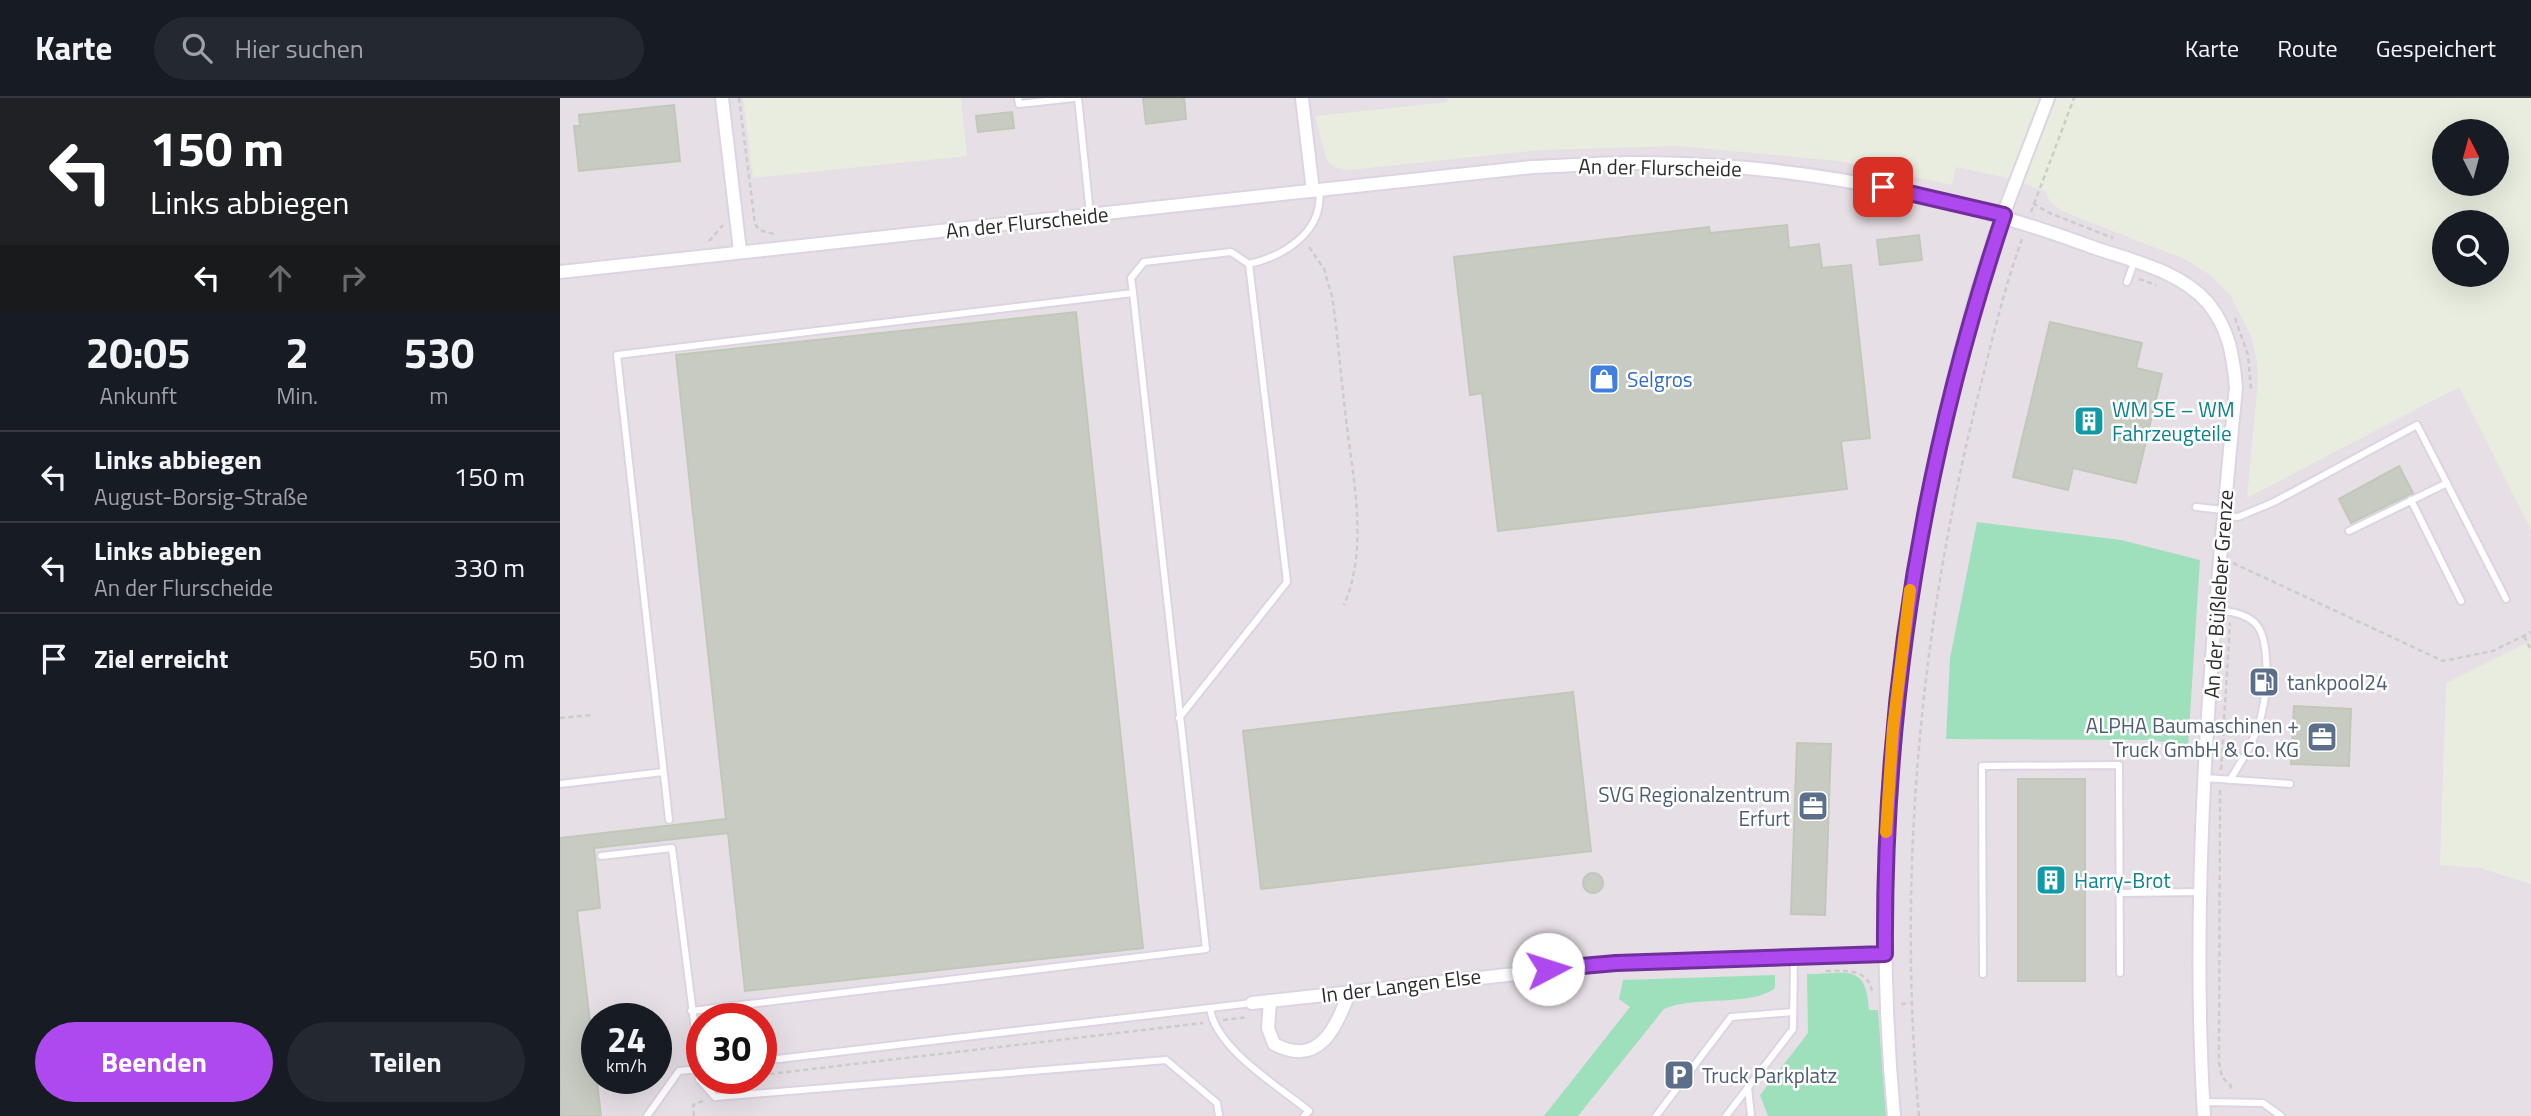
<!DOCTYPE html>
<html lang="de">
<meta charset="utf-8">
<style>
:root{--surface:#171b24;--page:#242831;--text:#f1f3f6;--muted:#9ea1a6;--line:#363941;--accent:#ae49f0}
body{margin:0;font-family:"Titillium Web",sans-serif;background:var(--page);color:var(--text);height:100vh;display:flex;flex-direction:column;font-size:26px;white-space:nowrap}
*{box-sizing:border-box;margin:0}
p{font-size:23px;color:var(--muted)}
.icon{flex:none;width:38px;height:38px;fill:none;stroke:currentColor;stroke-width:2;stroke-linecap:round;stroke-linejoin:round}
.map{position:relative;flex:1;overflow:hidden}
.drawer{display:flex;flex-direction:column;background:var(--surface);width:560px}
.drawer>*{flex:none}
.top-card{background:#202124;color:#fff;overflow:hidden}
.needle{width:46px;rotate:354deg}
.fabs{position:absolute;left:1872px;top:21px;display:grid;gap:14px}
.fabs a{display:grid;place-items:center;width:77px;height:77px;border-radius:50%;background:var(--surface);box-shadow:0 7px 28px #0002;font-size:35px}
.speed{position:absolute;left:21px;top:905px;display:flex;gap:14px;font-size:35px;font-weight:700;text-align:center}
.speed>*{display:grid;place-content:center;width:91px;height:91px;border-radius:50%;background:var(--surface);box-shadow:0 7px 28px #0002;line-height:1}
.speed small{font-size:18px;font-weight:400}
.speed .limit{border:10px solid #d22;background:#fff;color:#111}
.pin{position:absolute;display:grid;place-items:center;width:60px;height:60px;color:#fff;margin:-30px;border-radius:14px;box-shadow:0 4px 10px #0006}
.me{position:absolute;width:77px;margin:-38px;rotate:85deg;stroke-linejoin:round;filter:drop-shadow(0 0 5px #0008)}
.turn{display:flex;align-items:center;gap:24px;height:147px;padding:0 35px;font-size:32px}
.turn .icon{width:91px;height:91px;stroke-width:2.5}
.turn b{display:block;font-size:49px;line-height:60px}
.lanes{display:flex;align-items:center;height:66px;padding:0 35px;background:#0003;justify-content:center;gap:35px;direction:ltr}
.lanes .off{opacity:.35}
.eta{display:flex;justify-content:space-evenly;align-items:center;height:119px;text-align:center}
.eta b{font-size:42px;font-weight:700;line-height:49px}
.cta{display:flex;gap:14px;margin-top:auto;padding:14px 35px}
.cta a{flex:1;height:80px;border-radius:42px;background:var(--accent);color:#fff;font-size:28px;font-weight:700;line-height:80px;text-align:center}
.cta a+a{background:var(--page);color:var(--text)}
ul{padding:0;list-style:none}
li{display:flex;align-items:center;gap:21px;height:91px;padding:0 35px;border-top:2px solid var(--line)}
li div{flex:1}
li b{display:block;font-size:26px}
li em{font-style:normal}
header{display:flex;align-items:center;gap:42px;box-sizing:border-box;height:98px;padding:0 35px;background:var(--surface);border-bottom:2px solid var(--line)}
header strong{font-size:33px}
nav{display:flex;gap:38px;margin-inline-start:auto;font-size:24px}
.search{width:490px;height:63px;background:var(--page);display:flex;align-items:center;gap:18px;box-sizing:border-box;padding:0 24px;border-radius:38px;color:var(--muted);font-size:26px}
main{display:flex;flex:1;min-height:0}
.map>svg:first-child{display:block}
.industrial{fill:#e6dfe5;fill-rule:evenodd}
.green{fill:#9fe0bc}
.building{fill:#c7cbc1;stroke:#c1c8b8;stroke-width:2}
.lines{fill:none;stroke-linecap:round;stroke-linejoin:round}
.lane-casing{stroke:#ddd4e3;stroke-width:10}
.street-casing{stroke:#ddd4e3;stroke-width:16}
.path{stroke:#ccc;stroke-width:2.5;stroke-dasharray:5 3.5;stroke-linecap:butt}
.lane{stroke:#fff;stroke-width:6}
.street{stroke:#fff;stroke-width:12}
.route-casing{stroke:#712f9c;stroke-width:18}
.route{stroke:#ae49f0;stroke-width:12}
.slow{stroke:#f59e0b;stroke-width:12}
.labels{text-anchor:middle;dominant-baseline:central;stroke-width:5;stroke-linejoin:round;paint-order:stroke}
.street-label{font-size:21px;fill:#2c2c2c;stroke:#fff}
.shop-label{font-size:21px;fill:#366cbe;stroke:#fff;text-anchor:start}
.culture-label{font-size:21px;fill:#0d838f;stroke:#fff;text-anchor:start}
.service-label{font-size:21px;fill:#4e5e75;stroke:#fff;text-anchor:start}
</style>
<header>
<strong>Karte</strong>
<div class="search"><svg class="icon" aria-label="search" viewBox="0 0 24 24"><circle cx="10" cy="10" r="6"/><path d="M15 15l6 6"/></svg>Hier suchen</div>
<nav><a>Karte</a><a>Route</a><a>Gespeichert</a></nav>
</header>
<main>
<section class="drawer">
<div class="top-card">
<div class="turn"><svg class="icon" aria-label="left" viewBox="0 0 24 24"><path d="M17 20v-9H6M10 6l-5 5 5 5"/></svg><div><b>150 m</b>Links abbiegen</div></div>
<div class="lanes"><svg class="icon" aria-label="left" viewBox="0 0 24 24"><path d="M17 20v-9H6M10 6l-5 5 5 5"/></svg><svg class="icon off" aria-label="ahead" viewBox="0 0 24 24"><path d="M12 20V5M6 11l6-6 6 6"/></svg><svg class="icon off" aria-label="right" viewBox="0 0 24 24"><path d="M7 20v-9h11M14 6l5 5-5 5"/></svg></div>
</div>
<div class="eta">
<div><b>20:05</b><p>Ankunft</p></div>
<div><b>2</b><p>Min.</p></div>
<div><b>530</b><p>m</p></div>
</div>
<ul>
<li><svg class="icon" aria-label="left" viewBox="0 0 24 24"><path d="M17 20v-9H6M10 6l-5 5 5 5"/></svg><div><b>Links abbiegen</b><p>August-Borsig-Straße</p></div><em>150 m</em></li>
<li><svg class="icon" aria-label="left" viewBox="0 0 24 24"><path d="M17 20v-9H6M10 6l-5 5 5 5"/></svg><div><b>Links abbiegen</b><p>An der Flurscheide</p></div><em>330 m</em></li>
<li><svg class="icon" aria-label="arrive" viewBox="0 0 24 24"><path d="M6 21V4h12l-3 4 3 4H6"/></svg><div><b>Ziel erreicht</b></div><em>50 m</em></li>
</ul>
<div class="cta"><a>Beenden</a><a>Teilen</a></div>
</section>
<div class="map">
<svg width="1971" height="1018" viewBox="0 0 1971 1018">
<rect width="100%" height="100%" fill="#e8eddf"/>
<path class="industrial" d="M0,0H183L193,80L407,58L401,0H887L888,4L755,18L767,63L776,70L790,72L981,52L1119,48L1278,63L1392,87L1396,69L1443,79L1485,93L1490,104L1502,113L1624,161L1650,177L1670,197L1691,238L1697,264L1698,283L1687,400L1899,289L1971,432V543L1886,585L1880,767L1920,770L1971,786V1018H0ZM37,920H96V980H37ZM142,920H201V980H142Z"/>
<g class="green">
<path d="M1417,424L1561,442L1640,462L1628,648L1593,642L1386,641L1390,560Z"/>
<path d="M1247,876C1287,876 1306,864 1309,912H1318L1326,1018H1208L1200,997L1248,935Z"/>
<path d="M1215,877V890C1192,909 1136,897 1104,911L1018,1018H984L1070,909L1059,901L1063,882Z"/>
</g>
<g class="building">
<path d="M583,0H624L626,21L586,26Z"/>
<path d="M114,7L120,63L19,73L14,28H20L19,17Z"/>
<path d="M452,14L454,30L418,34L416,18Z"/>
<path d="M1227,127L1229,150L1259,146L1262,170L1291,167L1310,340L1281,343L1287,391L938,433L922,295L910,297L894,159L1149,129L1150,135Z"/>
<path d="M1359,137L1362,162L1320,167L1317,142Z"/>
<path d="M516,214L583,850L185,893L168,735L34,750L40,810L17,813L41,1018H0V740L166,721L116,257Z"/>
<path d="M1490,224L1582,245L1576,270L1602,276L1576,385L1513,370L1508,392L1453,379Z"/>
<path d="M1839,368L1853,395L1791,425L1779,401Z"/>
<path d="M1013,594L1031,753L701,791L683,633Z"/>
<path d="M1734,608L1791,611L1789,668L1731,666Z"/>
<path d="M1237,645L1271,646L1265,817L1231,816Z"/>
<rect x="1458" y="681" width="67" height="202"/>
<circle cx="1033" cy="785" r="10"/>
</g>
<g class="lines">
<g class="lane-casing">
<g id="lane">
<path d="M458,0L459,6L514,0"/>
<path d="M518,0L530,116"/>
<path d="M689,166C724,158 764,134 759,92"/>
<path d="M1567,184L1574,164"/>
<path d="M1851,402L1901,503"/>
<path d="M1636,409L1664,412"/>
<path d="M1663,418L1678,419L1714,404L1857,327L1946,501"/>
<path d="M1789,433L1887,385"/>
<path d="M1655,512C1669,513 1684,515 1695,525C1711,541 1707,593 1702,614C1698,638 1682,662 1670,682"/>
<path d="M1645,680L1730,686"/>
<path d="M0,686L103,674"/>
<path d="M109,722L57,257L573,195L571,180L584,164L671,154L689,166L727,484L619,620"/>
<path d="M41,758L112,750L140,971"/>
<path d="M1560,795L1641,794"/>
<path d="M1423,876L1422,668L1559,667L1560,875"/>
<path d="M650,910C655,950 718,988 749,1013L744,1018"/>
<path d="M131,913L646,851L573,195"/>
<path d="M201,963L692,905"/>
<path d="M1188,989L1191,1018"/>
<path d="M1643,1004L1703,1005L1721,1018"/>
<path d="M87,1018L119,973L138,971L139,981L155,999L606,962L657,1005L659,1018"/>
<path d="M1096,1018L1171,919L1233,914"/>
<path d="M1166,1018L1233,931L1234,859"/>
</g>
</g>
<g class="street-casing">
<g id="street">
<path d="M162,0L180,153"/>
<path d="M742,0L753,93"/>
<path d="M0,174L972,69C1009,68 1046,64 1083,65C1239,66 1389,96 1535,150C1573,163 1620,173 1648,205C1669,231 1673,257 1676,289C1653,531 1629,775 1644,1018"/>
<path d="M710,903L708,930L714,946C760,970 776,929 790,893"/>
<path d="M692,905L1056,865L1325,856"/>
<path d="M1334,1018C1309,748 1339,480 1410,219C1430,144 1461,72 1488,0"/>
</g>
</g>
<g class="path">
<path d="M179,0L195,126L199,132L214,136"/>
<path d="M1473,105L1487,114L1553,140"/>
<path d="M1471,114L1514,0"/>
<path d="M149,143L163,127"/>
<path d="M749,149L764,171L772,198C778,239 781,280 786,321C793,382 809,449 784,507"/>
<path d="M1579,181L1596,187"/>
<path d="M1675,220L1688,257L1691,291"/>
<path d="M1673,465L1883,563L1933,553L1971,534"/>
<path d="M1964,538L1971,552"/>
<path d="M0,620L31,617"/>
<path d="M1661,672L1670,525"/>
<path d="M1660,692L1659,964L1662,979L1671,988V993"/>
<path d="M1266,873C1286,873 1307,870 1312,893"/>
<path d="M1341,906L1350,905"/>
<path d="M663,922L688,919"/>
<path d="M201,977L643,925"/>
<path d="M134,1018L133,1007L145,1002"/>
<path d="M1359,1018C1337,777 1360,528 1419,294C1432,243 1444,190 1462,141"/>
</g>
<use href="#lane" class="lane"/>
<use href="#street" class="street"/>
</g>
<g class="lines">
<g class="route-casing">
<path id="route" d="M988,871L1056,865L1325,856C1323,602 1363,358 1444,117L1323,89"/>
</g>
<use href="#route" class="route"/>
<path class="slow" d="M1326,734L1333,630L1350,492"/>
</g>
<defs>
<g id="shop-square" transform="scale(1.575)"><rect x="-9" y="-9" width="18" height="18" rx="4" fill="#3f7fe0" stroke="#fff"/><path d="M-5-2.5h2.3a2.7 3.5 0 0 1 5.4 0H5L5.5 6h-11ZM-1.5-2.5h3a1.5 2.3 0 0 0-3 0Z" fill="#fff"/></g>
<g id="building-square" transform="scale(1.575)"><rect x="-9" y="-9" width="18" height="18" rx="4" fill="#0f9aa8" stroke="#fff"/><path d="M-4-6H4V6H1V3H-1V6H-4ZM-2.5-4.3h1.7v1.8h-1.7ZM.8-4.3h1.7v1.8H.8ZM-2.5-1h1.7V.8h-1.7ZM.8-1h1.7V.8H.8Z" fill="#fff"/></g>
<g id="fuel-square" transform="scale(1.575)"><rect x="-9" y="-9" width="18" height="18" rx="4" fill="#5c6f8a" stroke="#fff"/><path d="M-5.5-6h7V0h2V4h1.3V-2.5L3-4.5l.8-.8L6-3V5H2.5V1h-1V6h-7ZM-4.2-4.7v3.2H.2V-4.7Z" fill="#fff"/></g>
<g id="office-square" transform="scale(1.575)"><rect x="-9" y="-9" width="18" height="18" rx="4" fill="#5c6f8a" stroke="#fff"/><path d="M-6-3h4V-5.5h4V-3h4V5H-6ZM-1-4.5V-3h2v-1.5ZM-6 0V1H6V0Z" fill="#fff"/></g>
<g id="parking-square" transform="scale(1.575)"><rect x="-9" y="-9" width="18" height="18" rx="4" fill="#5c6f8a" stroke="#fff"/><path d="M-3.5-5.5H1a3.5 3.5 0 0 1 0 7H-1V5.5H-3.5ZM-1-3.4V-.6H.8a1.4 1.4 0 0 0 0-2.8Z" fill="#fff"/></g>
</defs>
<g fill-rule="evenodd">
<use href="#shop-square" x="1044" y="281"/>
<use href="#building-square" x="1529" y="323"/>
<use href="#fuel-square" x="1704" y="584"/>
<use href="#office-square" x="1762" y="639"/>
<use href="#office-square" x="1253" y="708"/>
<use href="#building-square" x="1491" y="782"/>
<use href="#parking-square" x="1119" y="977"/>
</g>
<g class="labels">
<g class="street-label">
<text transform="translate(1100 69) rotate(1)">An der Flurscheide</text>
<text transform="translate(467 124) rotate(-6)">An der Flurscheide</text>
<text transform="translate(1658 496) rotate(-86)">An der Büßleber Grenze</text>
<text transform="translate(841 887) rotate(-7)">In der Langen Else</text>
</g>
<g class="shop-label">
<text x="1067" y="281">Selgros</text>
</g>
<g class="culture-label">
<text x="1552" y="311">WM SE – WM<tspan x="1552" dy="24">Fahrzeugteile</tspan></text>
<text x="1514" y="782">Harry-Brot</text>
</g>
<g class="service-label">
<text x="1727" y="584">tankpool24</text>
<text x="1739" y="627" text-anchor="end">ALPHA Baumaschinen +<tspan x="1739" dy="24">Truck GmbH &amp; Co. KG</tspan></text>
<text x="1230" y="696" text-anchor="end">SVG Regionalzentrum<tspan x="1230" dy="24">Erfurt</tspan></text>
<text x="1142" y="977">Truck Parkplatz</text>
</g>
</g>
</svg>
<div class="fabs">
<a><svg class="needle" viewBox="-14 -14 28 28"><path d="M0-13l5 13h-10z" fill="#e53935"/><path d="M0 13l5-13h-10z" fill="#9ea1a6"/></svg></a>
<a><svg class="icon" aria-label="search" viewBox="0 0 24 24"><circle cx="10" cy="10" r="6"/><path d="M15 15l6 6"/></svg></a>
</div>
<div class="speed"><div>24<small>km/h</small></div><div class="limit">30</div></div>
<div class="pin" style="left:1323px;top:89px;background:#d93025"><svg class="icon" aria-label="arrive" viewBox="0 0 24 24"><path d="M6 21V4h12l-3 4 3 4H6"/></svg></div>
<svg class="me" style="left:988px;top:871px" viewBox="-20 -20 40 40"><circle r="19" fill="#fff"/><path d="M0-13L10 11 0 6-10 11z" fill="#ae49f0"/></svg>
</div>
</main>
